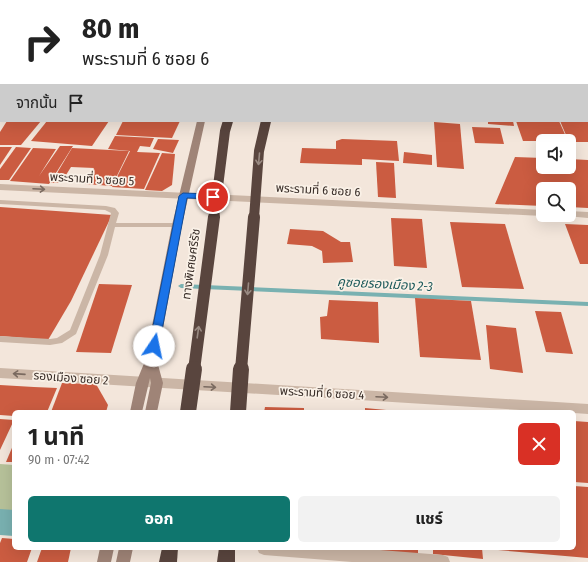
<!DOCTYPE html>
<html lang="th">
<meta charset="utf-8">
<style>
:root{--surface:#fff;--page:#f2f2f2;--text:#222;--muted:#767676;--accent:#0f766e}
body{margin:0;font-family:"Fira Sans Condensed","Noto Sans Thai",sans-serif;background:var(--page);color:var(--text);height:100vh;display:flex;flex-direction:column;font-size:15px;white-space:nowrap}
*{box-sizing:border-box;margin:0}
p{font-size:13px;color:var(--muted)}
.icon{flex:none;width:22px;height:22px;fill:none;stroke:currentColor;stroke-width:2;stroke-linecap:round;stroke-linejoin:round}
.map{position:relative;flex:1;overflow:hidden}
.sheet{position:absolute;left:12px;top:410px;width:564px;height:140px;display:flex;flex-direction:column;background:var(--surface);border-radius:6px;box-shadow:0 4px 16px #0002}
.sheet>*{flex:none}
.banner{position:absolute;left:0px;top:0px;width:588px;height:122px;box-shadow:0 4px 16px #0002;background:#fff;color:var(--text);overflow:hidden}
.tools{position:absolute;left:536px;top:134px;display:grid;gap:8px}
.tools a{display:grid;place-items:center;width:40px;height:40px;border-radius:6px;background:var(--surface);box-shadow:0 4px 16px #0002;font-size:20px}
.pin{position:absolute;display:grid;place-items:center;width:34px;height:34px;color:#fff;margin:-17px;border:2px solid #fff;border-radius:50%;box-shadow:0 1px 4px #0007}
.me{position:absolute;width:44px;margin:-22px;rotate:11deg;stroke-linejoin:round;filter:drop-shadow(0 0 3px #0008)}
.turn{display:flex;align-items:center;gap:14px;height:84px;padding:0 16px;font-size:18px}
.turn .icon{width:52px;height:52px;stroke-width:2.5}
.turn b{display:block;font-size:28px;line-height:34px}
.then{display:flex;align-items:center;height:38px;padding:0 16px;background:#0003;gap:8px;font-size:15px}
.round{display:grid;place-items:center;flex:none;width:42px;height:42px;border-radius:6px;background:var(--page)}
.overview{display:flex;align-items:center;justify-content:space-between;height:68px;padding:0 16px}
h1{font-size:24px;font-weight:700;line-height:30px}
.cta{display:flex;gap:8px;margin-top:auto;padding:8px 16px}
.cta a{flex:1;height:46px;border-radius:6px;background:var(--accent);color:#fff;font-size:16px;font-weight:700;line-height:46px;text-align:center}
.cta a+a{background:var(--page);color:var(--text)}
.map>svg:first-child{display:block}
.green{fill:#b7c29a}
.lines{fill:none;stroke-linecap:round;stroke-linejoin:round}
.stream{fill:#79b1b1;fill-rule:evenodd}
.canal{fill:#79b1b1;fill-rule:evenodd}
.building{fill:#cb5c41}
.lane{fill:#cbb6a6;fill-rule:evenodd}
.street{fill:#cbb6a6;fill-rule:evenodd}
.secondary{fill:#9f8477;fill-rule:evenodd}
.highway{fill:#59453e;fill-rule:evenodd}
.highway-bridge-far2{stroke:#59453e;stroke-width:10}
.highway-bridge-far1{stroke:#59453e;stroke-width:12}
.highway-bridge{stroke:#59453e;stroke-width:16}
.oneway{stroke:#998a82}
.oneway2{stroke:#7a6a60}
.route{fill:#1a73e8;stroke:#114b97}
.labels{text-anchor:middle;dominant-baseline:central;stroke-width:3.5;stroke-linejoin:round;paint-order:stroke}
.street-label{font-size:12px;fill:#372c27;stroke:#faf1e7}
.water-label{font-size:13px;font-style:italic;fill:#1b595a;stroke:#faf1e7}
</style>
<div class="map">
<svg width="588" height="562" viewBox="0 0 588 562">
<rect width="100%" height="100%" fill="#f3e6db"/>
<path class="green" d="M0,464L14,465V506L11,514H0Z"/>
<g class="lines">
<path class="stream" d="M181,284L588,302V306L181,288L178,286Z"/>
<path class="canal" d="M0,509L14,510V536L0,535Z"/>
</g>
<g class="building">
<path d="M7,121H41L21,145H0V132Z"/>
<path d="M47,121H109L92,146L31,141Z"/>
<path d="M123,121H180L172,138L116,135Z"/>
<path d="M488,121H513L514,126L488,124Z"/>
<path d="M516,121H559L568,141H523Z"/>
<path d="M560,121H588V142H569Z"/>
<path d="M434,122L460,124L464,169L437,167Z"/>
<path d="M472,127L500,128L504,144L475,143Z"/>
<path d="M115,136L154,138L150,147L140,146L137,152L160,153L144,189L112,187L130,151L108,149Z"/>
<path d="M158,139L179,140L173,153L153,149Z"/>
<path d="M342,139L397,141L399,161L362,159V165L300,163L302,148L336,149V141Z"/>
<path d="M60,146H73L49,184L10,181L33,148L56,149L39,176Z"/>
<path d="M0,147H12L0,165Z"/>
<path d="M16,147L31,148L9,180H0V169Z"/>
<path d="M72,148L129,151L112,186L85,184L94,168L71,167L61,183H51Z"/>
<path d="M404,152L432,155V165L403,163Z"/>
<path d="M162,153L175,154L172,185L162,191L145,190Z"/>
<path d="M515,157L543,158V167H569V159L588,160V208L569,207V189H543V206L495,204Z"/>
<path d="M376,162L394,163L396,198L378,197Z"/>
<path d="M0,207L112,215L71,301L48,340L0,336Z"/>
<path d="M391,218L422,219L427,268L394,266Z"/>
<path d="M450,222L505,224L524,289L462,287Z"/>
<path d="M565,224L588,225V264H580Z"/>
<path d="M290,229L323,231L341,242H350L353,262L323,263L322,251L312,246L287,244Z"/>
<path d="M99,284L132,285L111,353L76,352Z"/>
<path d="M415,298L471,301L481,360L420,357Z"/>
<path d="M329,300L378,302L379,343L321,339L320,317L327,316Z"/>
<path d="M535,311L561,312L573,354L546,352Z"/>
<path d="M486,325L516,328L523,373L490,369Z"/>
<path d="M62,383L96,384L108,405L106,412H51Z"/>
<path d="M0,385L34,387L57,388L47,412H14V416L0,415Z"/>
<path d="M265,407L304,408V412H264Z"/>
<path d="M365,408L397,411V412H365Z"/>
<path d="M0,419L14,420L0,450Z"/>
<path d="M574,421L588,422V483L574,482Z"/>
<path d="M14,443V462H6Z"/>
<path d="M574,486L588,487V558L498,550V548H574Z"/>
<path d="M2,538L14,539V548H32L27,562H0V543Z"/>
<path d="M42,548H71L68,562H37Z"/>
<path d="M367,548H418V555L367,551Z"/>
<path d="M433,548H482L483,559L433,554Z"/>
</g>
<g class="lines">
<g class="lane">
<rect x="342" y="0" width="4" height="1"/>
<rect x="409" y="0" width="4" height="1"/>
<rect x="439" y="0" width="5" height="1"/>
<rect x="480" y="0" width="4" height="1"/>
<path d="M0,200L106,206L115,208L119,213L116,223H177L181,225L177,227H115L108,255L76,334L62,343L50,345L0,342V336L50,339L57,338L70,330L100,255L111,213L105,210L0,204Z"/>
</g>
<g class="street">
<rect x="63" y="0" width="6" height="1"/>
<path d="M515,0H521L522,1H516Z"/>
<rect x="576" y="0" width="6" height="1"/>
<rect x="0" y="1" width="1" height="4"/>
<rect x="587" y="13" width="1" height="5"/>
<rect x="587" y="68" width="1" height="4"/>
<rect x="0" y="76" width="1" height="4"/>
<path d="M0,184L543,210V215H546L543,216L0,190Z"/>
<path d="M569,211L588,212V218L566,216L565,215H569Z"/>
<path d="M0,368L588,404V414L574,413V412H553L0,378Z"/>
<path d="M257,548H355L443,555L448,557L450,562H352L264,555L259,553Z"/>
</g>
<g class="secondary">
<rect x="228" y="0" width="6" height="1"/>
<path d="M197,121H205L182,225L157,361L163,383L157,412H145L151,383L150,378L142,412H130L136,383L145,361L172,225Z"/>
<path d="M100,548H114L111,562H97Z"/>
<path d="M119,548H133L130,562H116Z"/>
</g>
<g class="highway">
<path d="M162,548H178L177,562H159Z"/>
<path d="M219,548H235V562H217Z"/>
</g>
<g class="highway-bridge-far2">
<path d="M214,218L225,131L228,121"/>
<path d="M254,218L259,151L266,121"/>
</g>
<g class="highway-bridge-far1">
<path d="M194,370L214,217"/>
<path d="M241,370L254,217"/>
</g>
<g class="highway-bridge">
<path d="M188,412L194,369"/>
<path d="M238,412L241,369"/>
</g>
</g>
<defs><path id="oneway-shaft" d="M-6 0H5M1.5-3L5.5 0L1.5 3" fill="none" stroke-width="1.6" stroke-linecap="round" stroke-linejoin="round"/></defs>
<g class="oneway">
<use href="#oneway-shaft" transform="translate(259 159) rotate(95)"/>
<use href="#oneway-shaft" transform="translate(248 289) rotate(95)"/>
<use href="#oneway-shaft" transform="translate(198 332) rotate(-82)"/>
</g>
<g class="oneway2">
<use href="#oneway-shaft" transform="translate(39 189) rotate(3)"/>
<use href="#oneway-shaft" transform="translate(19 374) rotate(-176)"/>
<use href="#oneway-shaft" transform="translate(210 387) rotate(3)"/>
<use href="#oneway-shaft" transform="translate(382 397) rotate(3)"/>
</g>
<path class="route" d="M183,193L213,194L217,197L213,199L187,198L159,346L158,349H150L149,346L179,196Z"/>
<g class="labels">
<g class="street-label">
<text transform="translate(92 179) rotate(3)">พระรามที่ ๖ ซอย 5</text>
<text transform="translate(318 190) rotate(3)">พระรามที่ 6 ซอย 6</text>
<text transform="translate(191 264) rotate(-82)">ทางพิเศษศรีรัช</text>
<text transform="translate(71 378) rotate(4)">รองเมือง ซอย 2</text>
<text transform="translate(322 393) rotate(3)">พระรามที่ 6 ซอย 4</text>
</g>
<g class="water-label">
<text transform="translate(385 284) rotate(3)">คูซอยรองเมือง 2-3</text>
</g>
</g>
</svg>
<div class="tools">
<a><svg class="icon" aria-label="sound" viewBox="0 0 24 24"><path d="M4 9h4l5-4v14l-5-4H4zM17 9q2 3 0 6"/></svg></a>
<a><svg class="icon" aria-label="search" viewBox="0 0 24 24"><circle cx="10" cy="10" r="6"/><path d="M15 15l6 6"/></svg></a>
</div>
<div class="pin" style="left:213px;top:197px;background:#d93025"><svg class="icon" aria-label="arrive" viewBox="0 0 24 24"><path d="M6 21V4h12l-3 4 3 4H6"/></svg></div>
<svg class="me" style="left:154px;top:346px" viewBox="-20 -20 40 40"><circle r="19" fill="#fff"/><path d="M0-13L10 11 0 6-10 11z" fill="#1a73e8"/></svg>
<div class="banner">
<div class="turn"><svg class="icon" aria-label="right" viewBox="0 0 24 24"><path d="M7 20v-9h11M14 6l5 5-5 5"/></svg><div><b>80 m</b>พระรามที่ 6 ซอย 6</div></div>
<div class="then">จากนั้น<svg class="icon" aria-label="arrive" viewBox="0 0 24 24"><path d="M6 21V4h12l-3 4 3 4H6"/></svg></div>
</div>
<section class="sheet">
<div class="overview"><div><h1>1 นาที</h1><p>90 m · 07:42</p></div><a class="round" style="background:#d93025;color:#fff"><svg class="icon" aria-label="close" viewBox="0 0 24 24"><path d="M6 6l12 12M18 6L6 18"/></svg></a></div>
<div class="cta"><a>ออก</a><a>แชร์</a></div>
</section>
</div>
